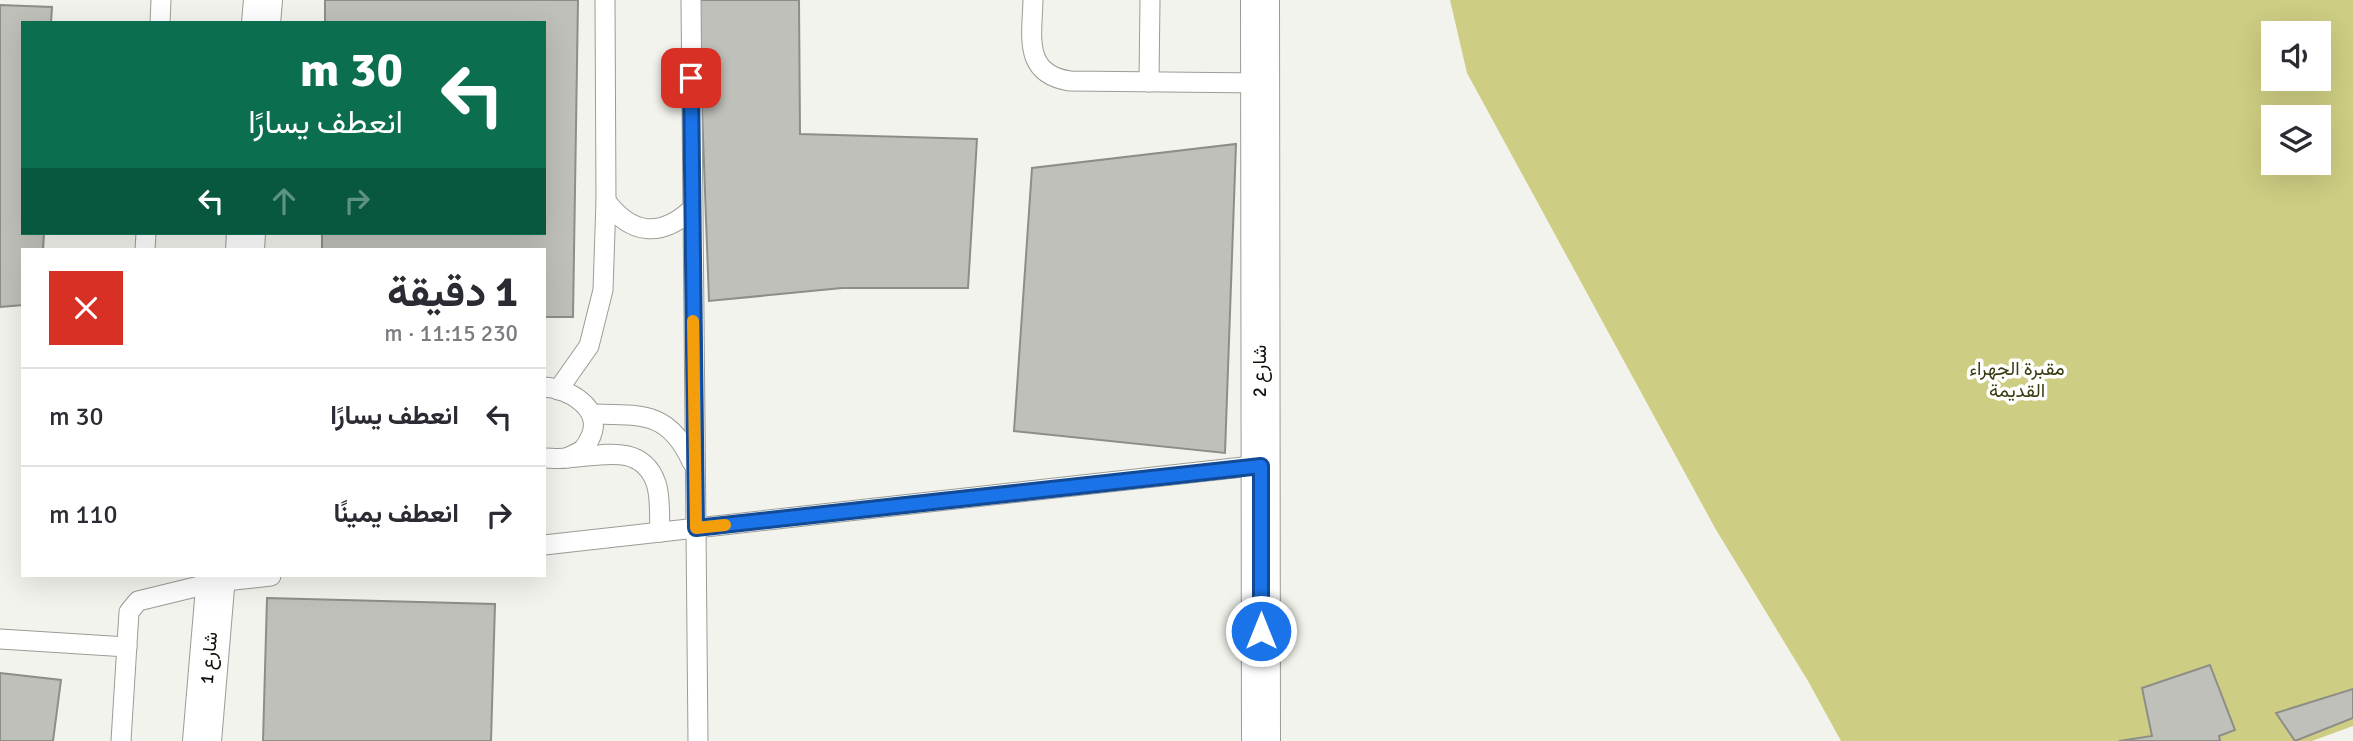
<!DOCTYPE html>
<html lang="ar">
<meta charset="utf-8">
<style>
:root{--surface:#fff;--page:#f7f7f7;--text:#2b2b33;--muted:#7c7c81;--line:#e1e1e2}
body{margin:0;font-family:Signika,Vazirmatn,sans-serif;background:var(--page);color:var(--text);direction:rtl;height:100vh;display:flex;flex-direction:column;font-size:26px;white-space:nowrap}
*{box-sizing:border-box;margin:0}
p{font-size:23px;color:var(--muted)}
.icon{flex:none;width:38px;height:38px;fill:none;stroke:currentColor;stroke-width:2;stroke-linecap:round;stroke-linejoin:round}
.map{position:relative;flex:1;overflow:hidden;direction:ltr}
.details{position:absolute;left:21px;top:248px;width:525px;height:329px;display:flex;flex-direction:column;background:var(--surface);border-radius:0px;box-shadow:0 7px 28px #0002;direction:rtl}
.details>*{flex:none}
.guide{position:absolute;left:21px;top:21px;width:525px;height:214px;border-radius:0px;box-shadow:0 7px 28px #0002;direction:rtl;background:#0b6e4f;color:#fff;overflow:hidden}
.fabs{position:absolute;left:2261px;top:21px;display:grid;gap:14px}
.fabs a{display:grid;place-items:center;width:70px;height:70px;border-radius:0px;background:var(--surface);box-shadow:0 7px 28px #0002;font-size:35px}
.pin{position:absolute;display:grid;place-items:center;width:60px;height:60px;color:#fff;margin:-30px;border-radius:14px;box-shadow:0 4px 10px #0006}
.me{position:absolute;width:77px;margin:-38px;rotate:0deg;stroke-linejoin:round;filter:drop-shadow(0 0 5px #0008)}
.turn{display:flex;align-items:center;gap:24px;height:147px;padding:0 28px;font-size:32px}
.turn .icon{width:91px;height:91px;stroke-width:2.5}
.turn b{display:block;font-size:49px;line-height:60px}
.lanes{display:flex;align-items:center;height:66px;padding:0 28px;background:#0003;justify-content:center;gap:35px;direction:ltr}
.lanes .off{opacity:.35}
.round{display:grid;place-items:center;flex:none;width:74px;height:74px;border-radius:0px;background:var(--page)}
.overview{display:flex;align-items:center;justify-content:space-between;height:119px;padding:0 28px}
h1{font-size:42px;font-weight:700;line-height:52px}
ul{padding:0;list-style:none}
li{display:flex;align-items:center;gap:21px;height:98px;padding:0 28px;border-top:2px solid var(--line)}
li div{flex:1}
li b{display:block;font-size:26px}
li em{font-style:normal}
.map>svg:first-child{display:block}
.green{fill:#cdcd83;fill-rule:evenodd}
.building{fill:#c0c0ba;stroke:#8e8e88;stroke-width:2}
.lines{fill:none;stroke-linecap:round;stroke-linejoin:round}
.lane-casing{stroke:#9b9c96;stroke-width:21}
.street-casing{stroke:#9b9c96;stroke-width:40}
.lane{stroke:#fff;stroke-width:19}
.street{stroke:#fff;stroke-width:38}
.route-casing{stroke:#114b97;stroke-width:18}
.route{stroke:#1a73e8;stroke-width:12}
.slow{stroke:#f59e0b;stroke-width:12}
.labels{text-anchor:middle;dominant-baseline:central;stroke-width:7;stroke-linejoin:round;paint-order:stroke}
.park-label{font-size:19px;fill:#3c3c13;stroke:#fffffe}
.street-label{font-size:19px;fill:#11110f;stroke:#fffffe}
</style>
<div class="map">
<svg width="2353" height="741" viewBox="0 0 2353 741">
<rect width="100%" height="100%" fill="#f3f3ed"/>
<path class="green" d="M1450,0H2353V726L2312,741H1841L1808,681L1715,528L1467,73ZM2273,33H2319V79H2273ZM2273,117H2319V163H2273Z"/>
<g class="building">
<path d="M325,0H578L573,317H544V250H322V233H544V23H325Z"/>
<path d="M698,0H799L800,134L977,139L968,288H842L709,301Z"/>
<path d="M0,5L52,7L51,23H23V233H44L43,250H23V305L0,307Z"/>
<path d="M1236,144L1225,453L1014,431L1032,168Z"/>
<path d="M267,598L495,604L491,741H263Z"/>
<path d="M2210,665L2235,730L2219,736L2220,741H2119L2152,736L2142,688Z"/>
<path d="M0,673L61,680L53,741H0Z"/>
<path d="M2353,689V718L2295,741L2276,713Z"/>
</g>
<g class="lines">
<g class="lane-casing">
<g id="lane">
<path d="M691,0L698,741"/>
<path d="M1033,0C1032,37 1023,74 1070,81L1260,83"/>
<path d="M160,23L161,0"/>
<path d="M1149,82L1150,0"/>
<path d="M606,201C631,235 661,238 692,209"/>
<path d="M145,250L146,233"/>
<path d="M544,387C568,388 603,408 591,436C589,440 586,447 582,450C578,453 572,455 567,458"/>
<path d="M558,390L589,346L603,290L606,201L605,0"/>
<path d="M592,414C642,415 669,411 692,462"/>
<path d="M544,458C551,458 559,459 566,458C598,457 641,441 656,483C661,497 659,517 660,532"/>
<path d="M544,545L1261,465"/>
<path d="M0,639L127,647"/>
<path d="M121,741L129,612L138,601L216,582L271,576"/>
</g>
</g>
<g class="street-casing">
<g id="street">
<path d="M1260,0L1261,741"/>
<path d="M261,23L263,0"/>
<path d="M245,250L246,233"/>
<path d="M202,741L216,576"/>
</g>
</g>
<use href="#lane" class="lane"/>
<use href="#street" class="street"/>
</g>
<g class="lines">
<g class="route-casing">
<path id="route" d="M691,78L696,528L1261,466V631"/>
</g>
<use href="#route" class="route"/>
<path class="slow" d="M693,321L696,528L725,525"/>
</g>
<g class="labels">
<g class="park-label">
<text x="2017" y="369">مقبرة الجهراء<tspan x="2017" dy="22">القديمة</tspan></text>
</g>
<g class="street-label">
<text transform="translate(1260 371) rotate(-90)">شارع 2</text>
<text transform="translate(209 658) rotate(-85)">شارع 1</text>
</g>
</g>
</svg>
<div class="fabs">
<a><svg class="icon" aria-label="sound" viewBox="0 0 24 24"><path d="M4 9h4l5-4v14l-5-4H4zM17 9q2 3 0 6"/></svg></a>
<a><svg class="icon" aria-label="layers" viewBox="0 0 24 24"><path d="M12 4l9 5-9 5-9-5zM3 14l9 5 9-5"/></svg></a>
</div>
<div class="pin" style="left:691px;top:78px;background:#d93025"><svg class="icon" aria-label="arrive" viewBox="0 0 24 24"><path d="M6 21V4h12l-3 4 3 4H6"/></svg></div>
<svg class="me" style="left:1261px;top:631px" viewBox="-20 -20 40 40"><circle r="17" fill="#1a73e8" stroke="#fff" stroke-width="3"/><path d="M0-11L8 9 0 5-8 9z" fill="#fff"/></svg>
<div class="guide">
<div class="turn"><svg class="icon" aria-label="left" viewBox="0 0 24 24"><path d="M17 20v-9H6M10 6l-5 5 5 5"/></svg><div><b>30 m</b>انعطف يسارًا</div></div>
<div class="lanes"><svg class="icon" aria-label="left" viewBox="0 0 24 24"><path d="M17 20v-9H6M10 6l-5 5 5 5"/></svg><svg class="icon off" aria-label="ahead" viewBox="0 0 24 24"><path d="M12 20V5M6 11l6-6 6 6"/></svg><svg class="icon off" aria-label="right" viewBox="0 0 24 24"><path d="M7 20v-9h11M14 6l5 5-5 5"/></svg></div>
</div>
<section class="details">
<div class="overview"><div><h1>1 دقيقة</h1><p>230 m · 11:15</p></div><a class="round" style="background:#d93025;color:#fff"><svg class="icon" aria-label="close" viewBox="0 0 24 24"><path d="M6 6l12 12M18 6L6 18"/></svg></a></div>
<ul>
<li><svg class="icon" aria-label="left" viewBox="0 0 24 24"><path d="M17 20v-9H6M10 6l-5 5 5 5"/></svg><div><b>انعطف يسارًا</b></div><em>30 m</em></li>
<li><svg class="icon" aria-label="right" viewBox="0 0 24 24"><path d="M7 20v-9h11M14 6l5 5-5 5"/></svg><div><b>انعطف يمينًا</b></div><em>110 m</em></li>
</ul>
</section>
</div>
